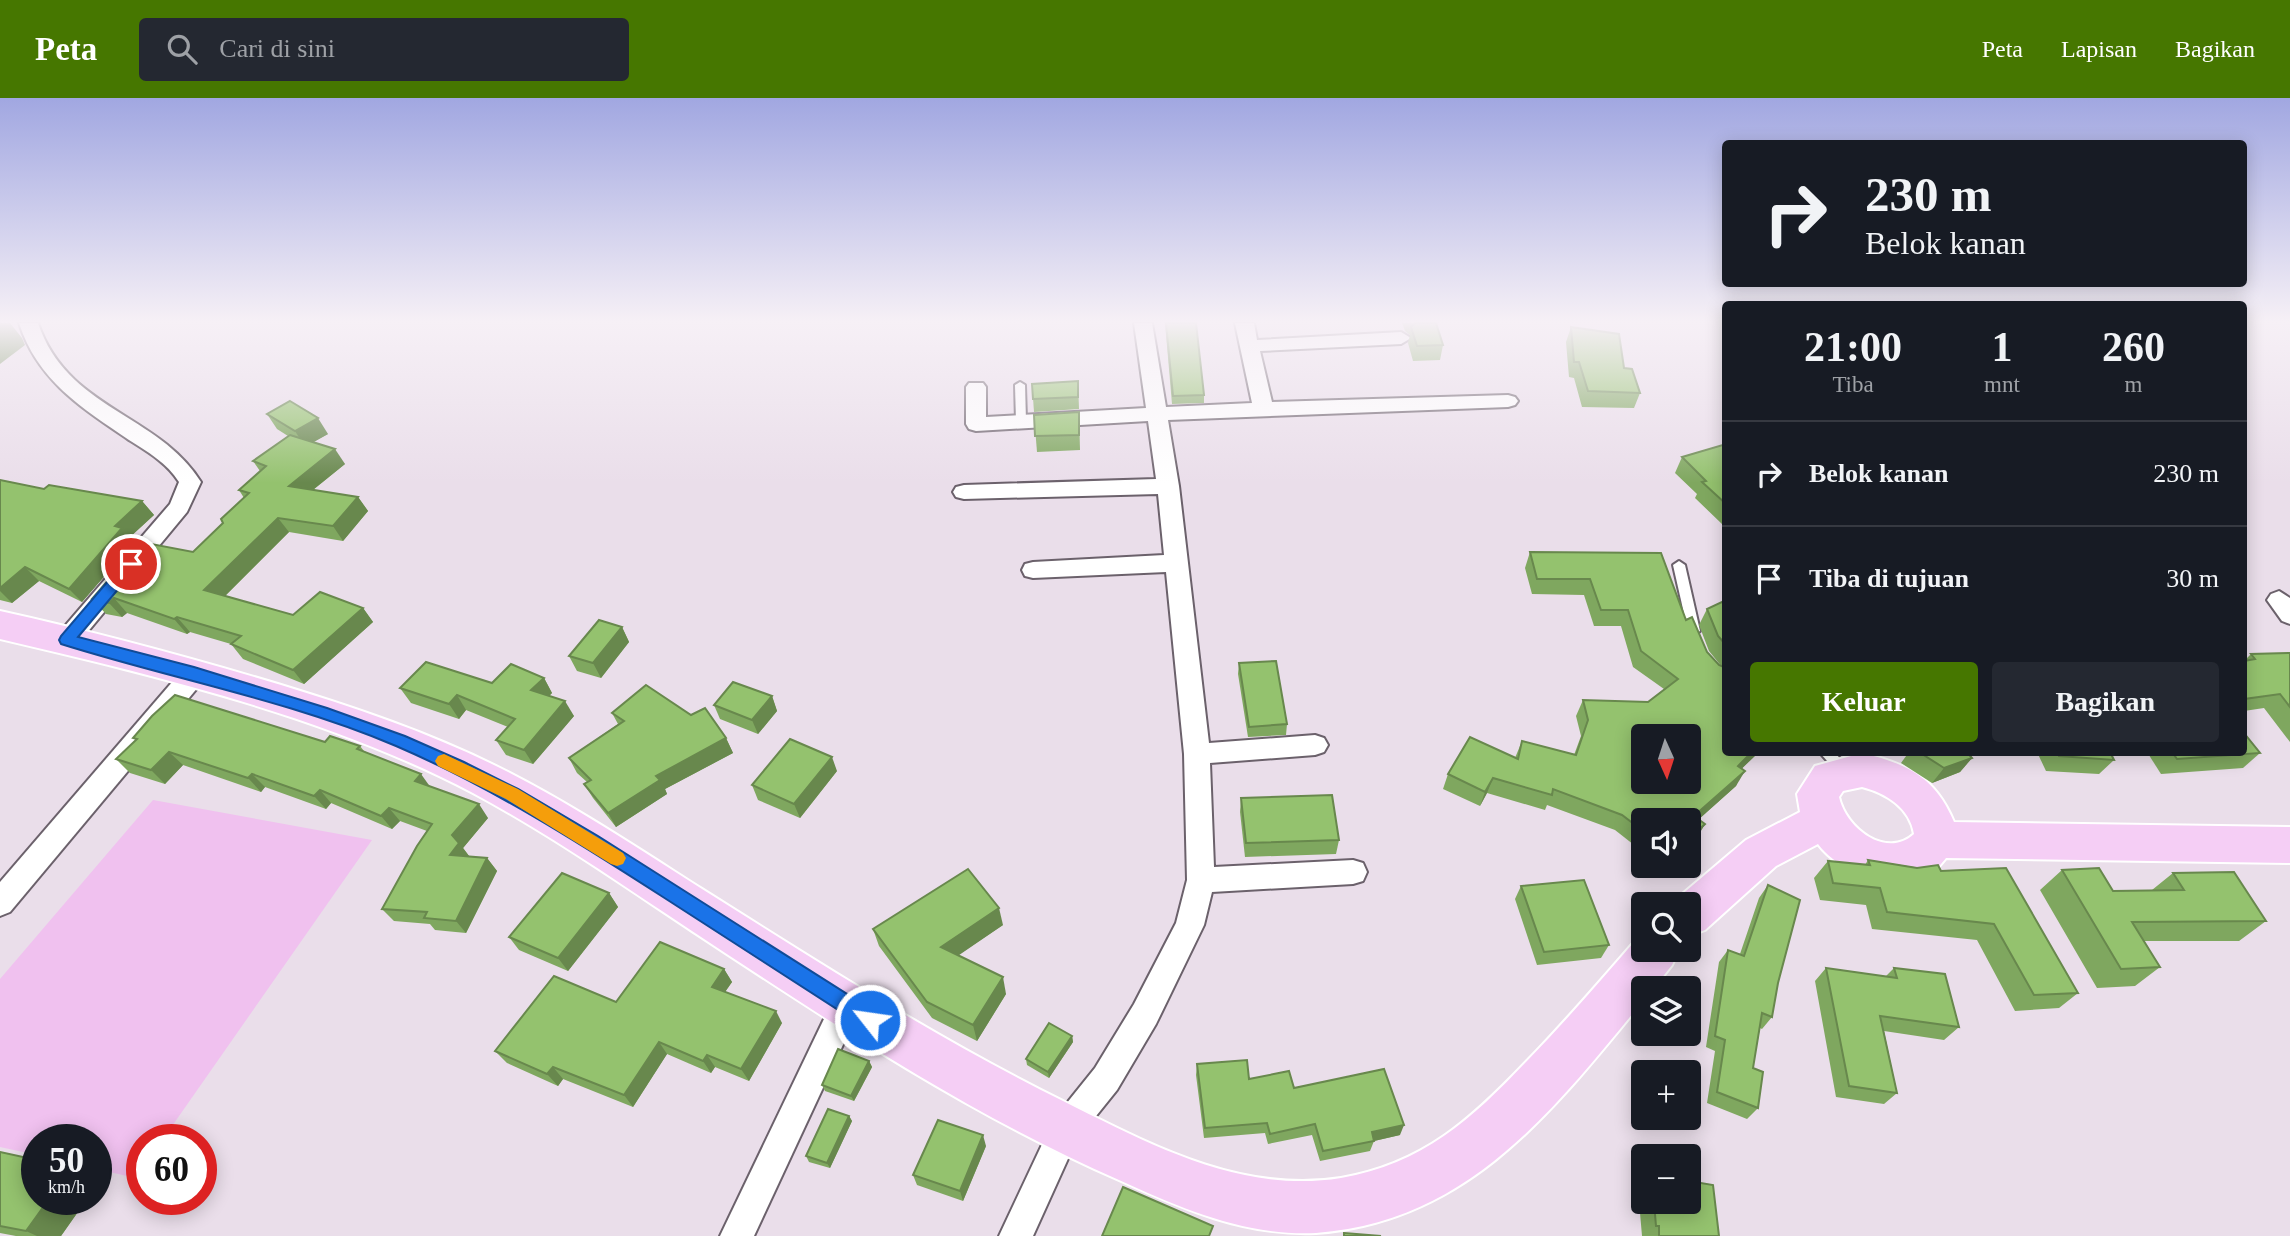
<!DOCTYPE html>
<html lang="id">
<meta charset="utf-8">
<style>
:root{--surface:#171b24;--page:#242831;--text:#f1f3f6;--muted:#9ea1a6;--line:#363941;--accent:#467700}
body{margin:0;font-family:Georgia,serif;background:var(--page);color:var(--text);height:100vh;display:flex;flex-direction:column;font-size:26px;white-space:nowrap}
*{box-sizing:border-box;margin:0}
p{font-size:23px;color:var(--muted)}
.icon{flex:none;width:38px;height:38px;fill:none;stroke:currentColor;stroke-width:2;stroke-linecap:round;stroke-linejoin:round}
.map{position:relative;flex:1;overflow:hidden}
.sheet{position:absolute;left:1722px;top:203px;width:525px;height:455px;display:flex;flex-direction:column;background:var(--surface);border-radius:7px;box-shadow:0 4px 18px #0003}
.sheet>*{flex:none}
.top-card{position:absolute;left:1722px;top:42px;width:525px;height:147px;border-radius:7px;box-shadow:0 4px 18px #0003;background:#171b24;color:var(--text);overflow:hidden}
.needle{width:46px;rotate:177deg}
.fabs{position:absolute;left:1631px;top:626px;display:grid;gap:14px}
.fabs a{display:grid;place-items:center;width:70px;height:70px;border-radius:7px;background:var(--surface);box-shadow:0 4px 18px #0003;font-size:35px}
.speed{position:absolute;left:21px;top:1026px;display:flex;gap:14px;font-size:35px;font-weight:700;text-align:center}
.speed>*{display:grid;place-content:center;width:91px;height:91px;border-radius:50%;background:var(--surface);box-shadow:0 4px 18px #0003;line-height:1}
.speed small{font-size:18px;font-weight:400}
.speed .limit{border:10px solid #d22;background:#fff;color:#111}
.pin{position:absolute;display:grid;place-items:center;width:60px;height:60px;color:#fff;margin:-30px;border:4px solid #fff;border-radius:50%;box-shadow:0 2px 7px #0007}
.me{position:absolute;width:77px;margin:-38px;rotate:300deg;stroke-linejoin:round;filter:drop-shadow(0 0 5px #0008)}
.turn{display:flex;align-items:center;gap:24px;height:147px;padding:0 28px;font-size:32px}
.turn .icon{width:91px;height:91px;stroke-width:2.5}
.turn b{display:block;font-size:49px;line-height:60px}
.eta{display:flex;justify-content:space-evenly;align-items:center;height:119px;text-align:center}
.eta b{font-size:42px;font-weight:700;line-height:49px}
.action{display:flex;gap:14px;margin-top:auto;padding:14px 28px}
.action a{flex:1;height:80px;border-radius:7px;background:var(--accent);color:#fff;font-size:28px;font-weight:700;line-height:80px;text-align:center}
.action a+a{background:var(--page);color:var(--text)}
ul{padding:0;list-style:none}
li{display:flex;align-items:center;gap:21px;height:105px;padding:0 28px;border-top:2px solid var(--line)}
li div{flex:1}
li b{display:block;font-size:26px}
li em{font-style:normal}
header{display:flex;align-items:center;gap:42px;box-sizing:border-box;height:98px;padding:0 35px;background:var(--accent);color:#fff}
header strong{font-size:33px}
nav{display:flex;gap:38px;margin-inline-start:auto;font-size:24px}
.search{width:490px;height:63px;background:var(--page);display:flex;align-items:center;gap:18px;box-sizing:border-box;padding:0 24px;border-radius:7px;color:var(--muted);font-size:26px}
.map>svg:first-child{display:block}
.green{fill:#f0c1ef}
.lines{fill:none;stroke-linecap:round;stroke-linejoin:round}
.lane-casing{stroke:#6b616b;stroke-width:4}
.street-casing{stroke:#6b616b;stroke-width:4}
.primary-casing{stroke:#fff;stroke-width:4}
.lane{fill:#fff;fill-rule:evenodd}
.street{fill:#fff;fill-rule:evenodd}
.primary{fill:#f5cef5;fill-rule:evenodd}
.wall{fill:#7fa75f}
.shaded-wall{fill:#68884d}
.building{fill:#94c26e;stroke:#68884d;stroke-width:2;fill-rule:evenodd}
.route{fill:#1a73e8;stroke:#114b97;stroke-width:2}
.slow{fill:#f59e0b}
</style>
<header>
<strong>Peta</strong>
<div class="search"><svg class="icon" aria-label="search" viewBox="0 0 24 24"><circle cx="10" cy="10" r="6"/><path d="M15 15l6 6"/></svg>Cari di sini</div>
<nav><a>Peta</a><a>Lapisan</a><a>Bagikan</a></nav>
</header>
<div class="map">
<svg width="2290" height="1138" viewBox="0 0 2290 1138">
<rect width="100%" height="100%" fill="#eadeea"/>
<path class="green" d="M153,702L372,742L163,1041H142V1071L136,1080L96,1071V1041H37V1057L0,1049V881Z"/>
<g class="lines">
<g class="lane-casing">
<g id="lane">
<path d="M1020,284L1025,287L1026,323L1021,326L1016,323L1015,287Z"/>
<path d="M1679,463L1685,467L1700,533L1694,537L1688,533L1673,467Z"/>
<path d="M1819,654H1834L1852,673L1850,677L1845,678L1840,677Z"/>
</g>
</g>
<g class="street-casing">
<g id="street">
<path d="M19,225H38C67,312 158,315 201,384L187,414L76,548L67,551L58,548L55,542L58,536L170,406L179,384C167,365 148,354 129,342C82,310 37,282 19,225Z"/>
<path d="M1134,225H1152L1166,309L1252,305L1235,225H1254L1257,242L1401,234L1411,240L1401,246L1260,253L1272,304L1508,297L1515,299L1518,303L1515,307L1508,309L1168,322L1179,388L1209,645L1315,637L1324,640L1328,647L1324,654L1315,657L1210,665L1214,769L1353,762L1363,765L1367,774L1363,783L1353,786L1212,794L1204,827L1156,926L1117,992L1076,1043L1033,1138H999L1054,1021L1095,970L1134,906L1176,825L1187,782L1184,656L1166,474L1033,480L1025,478L1022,472L1025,466L1033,464L1164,457L1158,396L964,401L956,399L953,394L956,389L964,387L1156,381L1148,323L976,333L969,331L966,326V289L969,285H983L986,289V319L1146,310Z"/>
<path d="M2279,493L2290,500V526L2282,523L2267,502L2271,496Z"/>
<path d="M195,566L204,568L207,575L204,582L10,814L0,818V784L186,568Z"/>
<path d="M846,894L857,898L861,908L754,1138H720L835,898Z"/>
</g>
</g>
<g class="primary-casing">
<g id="primary">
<path d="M0,513C95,534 188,559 281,587C356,610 430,635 500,670C570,705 636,749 702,791C821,866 939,942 1065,1004C1151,1047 1242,1096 1341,1080C1423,1066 1472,1021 1527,963C1566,923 1603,880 1640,837L1643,836V852H1679L1672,867L1653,891H1643V903C1554,1011 1469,1124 1316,1135C1245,1138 1183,1111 1119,1082C966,1015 827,922 689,831C618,784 548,735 473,695C329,619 158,578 0,541Z"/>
<path d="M1862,655C1908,666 1935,679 1954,724L2290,729V765L1946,760C1942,765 1936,772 1931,776C1897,797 1840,776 1818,746L1776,768L1705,832L1689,838V807H1672L1673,804L1746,742L1800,714L1797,696L1815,668ZM1862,689C1886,695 1910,710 1914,736C1887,761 1846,731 1839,699L1843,693Z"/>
</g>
</g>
<use href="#lane" class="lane"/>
<use href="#street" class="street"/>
<use href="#primary" class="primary"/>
</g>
<g class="wall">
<path d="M1165,225H1196L1204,297V305L1172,306Z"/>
<path d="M1402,225H1436L1443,247L1440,262L1413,263L1408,245L1410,237L1405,233Z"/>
<path d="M1571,229L1624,270L1640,295L1634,310L1582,309L1574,280L1569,279L1566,244Z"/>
<path d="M1078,283L1079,311L1034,314L1032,286Z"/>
<path d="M1079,314L1080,352L1037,354L1034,317Z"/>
<path d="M267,316L328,336L313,344L345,366L313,392L358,399L368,413L343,443L289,434L225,498L293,517L363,510L373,524L304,586L243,561L231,546L190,534L187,536L127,515L122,519L106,516L92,501L193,454L223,425L244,400L239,392L260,373L253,363L288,338L277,331Z"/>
<path d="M1726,346V425L1722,426L1695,400L1697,396L1675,375L1682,359Z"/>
<path d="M0,382L44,391L142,403L154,417L130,439L134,444L82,504L39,483L12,505L0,502Z"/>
<path d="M1530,454L1686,522L1707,554L1719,567L1722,569L1709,553L1699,527L1707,511L1726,502V654H1759L1742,670L1736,688L1699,721L1705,726L1696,741L1643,723V754L1615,732L1547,707L1545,712L1487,695L1480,708L1443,691L1448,676L1515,660L1522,643L1574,657L1581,638L1576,618L1583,602L1648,604L1664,591L1633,569L1621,528H1594L1584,497L1532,496L1525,470Z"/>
<path d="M622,529L629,544L601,580L577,573L569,558Z"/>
<path d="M2290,555V644L2264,610L2244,613V563L2251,556Z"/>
<path d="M1239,565L1287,626L1286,637L1248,639L1238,576Z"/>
<path d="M544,580L552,595L549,598L574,618L533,666L506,657L496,642L508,629L466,612L459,621L411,605L400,590L492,585Z"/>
<path d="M772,598L777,613L758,636L720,621L714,607Z"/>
<path d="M612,615L726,640L733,655L665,691L667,696L616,729L593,700L584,686L587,684L577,675L569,660L618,626Z"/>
<path d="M133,640L325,644L360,648L364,653L488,720L463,750L469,758L468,759L487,760L497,773L466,835L435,832L430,826L394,823L382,811L427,733L400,723L392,731L331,705L326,711L265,689L261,694L183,667L165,686L130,675L116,661L136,642Z"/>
<path d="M1909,654H1967L1972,660L1960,674L1932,685L1901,665Z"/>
<path d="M2037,654H2110L2114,662L2099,676L2046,673Z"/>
<path d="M2147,654H2244L2260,655L2243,670L2161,676Z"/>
<path d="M837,673L800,720L758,702L752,687Z"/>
<path d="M1241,700L1339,742L1336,756L1245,759L1240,714Z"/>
<path d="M1868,762L1941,773L2078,895L2059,910L2015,913L1977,842L1872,831L1866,807L1820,802L1814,780L1828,763L1865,767Z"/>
<path d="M2062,772L2113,793L2152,792L2173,775L2266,823L2239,843H2144L2160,869L2135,888L2097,890L2040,792Z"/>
<path d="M1768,787L1778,885L1772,919L1762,931L1760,930L1753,970L1758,1010L1747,1021L1707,1005L1715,953L1706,949L1719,864L1728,852L1740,856L1759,800Z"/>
<path d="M1521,788L1609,847L1601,860L1537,867L1515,801Z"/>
<path d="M609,795L618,809L568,873L519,852L509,839Z"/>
<path d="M1003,827L958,857L1006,896L977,943L932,920L879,848L873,831Z"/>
<path d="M1826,870L1885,879L1894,870L1959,929L1944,942L1884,933L1897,995L1884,1006L1836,999L1815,883Z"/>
<path d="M724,871L732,884L725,894L782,925L749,983L715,969L711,975L667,956L633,1009L563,981L558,988L507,965L495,953L616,904Z"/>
<path d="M1072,938L1073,944L1049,980L1027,967L1026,961Z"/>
<path d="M869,963L872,969L854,1003L825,993L822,987Z"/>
<path d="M1197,966L1249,981L1294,990L1400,1037L1374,1043L1370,1053L1320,1063L1312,1037L1268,1046L1265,1035L1204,1040L1196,977Z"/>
<path d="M849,1018L852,1023L830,1070L809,1064L806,1058Z"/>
<path d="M986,1048L963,1103L917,1087L913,1077Z"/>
<path d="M0,1054L37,1101H87L61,1138H16L0,1135Z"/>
<path d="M1643,1085V1104H1689L1719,1138H1642L1638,1091Z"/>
</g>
<g class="shaded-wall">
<path d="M0,225H10L22,240L25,247L0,266Z"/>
<path d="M318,320L328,336L305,349L295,333Z"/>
<path d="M335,351L345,366L299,403L289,388Z"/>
<path d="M358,399L368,413L343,443L333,428Z"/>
<path d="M142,403L154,417L130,439L134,444L82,504L69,491L115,428Z"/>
<path d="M278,420L289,434L216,507L204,492Z"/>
<path d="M25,469L39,483L12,505L0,493V490Z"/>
<path d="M114,500L127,515L122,519L109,505Z"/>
<path d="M363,510L373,524L304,586L293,572Z"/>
<path d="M177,519L190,534L187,536L174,521Z"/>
<path d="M622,529L629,544L601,580L593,565Z"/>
<path d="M544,580L552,595L540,607L531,592Z"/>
<path d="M457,597L466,612L459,621L449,606Z"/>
<path d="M772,598L777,613L758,636L752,622Z"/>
<path d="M565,603L574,618L533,666L524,652Z"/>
<path d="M726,640L733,655L665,691L667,696L616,729L608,715L656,678Z"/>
<path d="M169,654L183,667L165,686L151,672Z"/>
<path d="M1752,654H1759L1729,683L1738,668Z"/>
<path d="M832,659L837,673L800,720L794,706Z"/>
<path d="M1972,660L1960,674L1932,685L1944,670Z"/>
<path d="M1745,673L1736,688L1689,730L1694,718Z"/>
<path d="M252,676L265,689L261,694L248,680Z"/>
<path d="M421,676L431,690L415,683Z"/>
<path d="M1493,680L1487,695L1480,708L1485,694Z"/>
<path d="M320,692L331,705L326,711L314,698Z"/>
<path d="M479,706L488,720L463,750L469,758L460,770L450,757L452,737Z"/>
<path d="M389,710L400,723L392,731L381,718Z"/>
<path d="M1705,726L1696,741L1689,748V741Z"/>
<path d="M487,760L497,773L466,835L456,823Z"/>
<path d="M609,795L618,809L568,873L558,860Z"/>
<path d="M999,810L1003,827L946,866L941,849Z"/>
<path d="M724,871L732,884L720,901L712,889Z"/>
<path d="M1003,879L1006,896L977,943L973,927Z"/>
<path d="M776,913L782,925L749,983L741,971Z"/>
<path d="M1072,938L1073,944L1049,980L1048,974Z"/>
<path d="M659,944L667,956L633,1009L624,997Z"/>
<path d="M707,957L715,969L711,975L703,963Z"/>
<path d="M869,963L872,969L854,1003L851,998Z"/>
<path d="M553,969L563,981L558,988L547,976Z"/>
<path d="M849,1018L852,1023L830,1070L827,1065Z"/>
<path d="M1404,1027L1400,1037L1374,1043L1372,1034Z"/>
<path d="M983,1037L986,1048L963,1103L960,1093Z"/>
<path d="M49,1101H87L61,1138H37L26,1133Z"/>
</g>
<g class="building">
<path d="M1166,225H1196L1204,297L1173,298Z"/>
<path d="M1415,225H1436L1443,247L1417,248L1411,229Z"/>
<path d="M1571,229L1619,236L1624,270L1632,271L1640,295L1588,293L1579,264H1574Z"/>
<path d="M1078,283V299L1033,301L1032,286Z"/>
<path d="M290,303L318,320L295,333L267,316Z"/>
<path d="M1079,314V337L1035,338L1034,317Z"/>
<path d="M290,337L335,351L289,388L358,399L333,428L278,420L204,492L293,517L320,494L363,510L293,572L231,546L241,538L177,519L174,521L114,500L109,505L92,501L141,444L193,454L223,425L221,421L249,395L239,392L266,368L253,363Z"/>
<path d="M1726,346V406L1702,384L1706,383L1682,359Z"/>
<path d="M0,382L44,391L49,387L142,403L115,428L122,430L69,491L25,469L0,490Z"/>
<path d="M1530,454L1661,455L1686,522L1692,519L1707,554L1719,567L1726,570V654H1752L1738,668L1745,673L1694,718L1705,726L1689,741V723H1643V733L1622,717L1553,691L1552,697L1493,680L1485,694L1448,676L1470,639L1518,661L1522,643L1576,657L1588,622L1583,602L1648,604L1678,581L1641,553L1628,512H1601L1590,481H1537ZM1643,639H1689V684H1643Z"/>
<path d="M1726,502V547L1718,538L1707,511Z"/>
<path d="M599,522L622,529L593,565L569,558Z"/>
<path d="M2290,555V609L2280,596L2244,601V563L2255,561L2251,556Z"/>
<path d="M1276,563L1287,626L1249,629L1239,565Z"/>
<path d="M426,564L492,585L511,566L544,580L531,592L565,603L524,652L496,642L515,621L457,597L449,606L400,590Z"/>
<path d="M733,584L772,598L752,622L714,607Z"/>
<path d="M646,587L691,617L705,610L726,640L656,678L660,682L608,715L584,686L591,682L569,660L624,623L612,615Z"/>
<path d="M175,597L325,644L330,638L360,648L357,651L421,676L415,683L479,706L452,737L459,745L450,757L487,760L456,823L424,820L427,814L382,811L417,748L432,726L389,710L381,718L320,692L314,698L252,676L248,680L169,654L151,672L116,661L137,641L133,640L152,618Z"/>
<path d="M2244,635L2260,655L2177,661L2172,654H2244Z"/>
<path d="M790,641L832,659L794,706L752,687Z"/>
<path d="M1919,654H1967L1972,660L1944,670Z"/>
<path d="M2058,654H2110L2114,662L2059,658Z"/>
<path d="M1332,697L1339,742L1246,745L1241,700Z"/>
<path d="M1868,762L1917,770L1938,767L1941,773L2006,770L2078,895L2034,897L1994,826L1887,814L1880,790L1833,785L1828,763L1870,767Z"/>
<path d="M2099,770L2113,793L2184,792L2173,775L2234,774L2266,823L2132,824L2160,869L2121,871L2062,772Z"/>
<path d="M968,771L999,810L941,849L1003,879L973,927L927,904L873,831Z"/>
<path d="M562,775L609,795L558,860L509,839Z"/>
<path d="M1584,782L1609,847L1544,854L1521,788Z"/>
<path d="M1768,787L1800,802L1778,885L1772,919L1762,915L1753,970L1763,974L1758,1010L1717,994L1725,942L1715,938L1728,852L1744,858Z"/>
<path d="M660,844L724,871L712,889L776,913L741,971L707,957L703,963L659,944L624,997L553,969L547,976L495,953L554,878L616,904Z"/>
<path d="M1826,870L1897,880L1894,870L1945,876L1959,929L1880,918L1897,995L1849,988Z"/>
<path d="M1049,925L1072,938L1048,974L1026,961Z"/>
<path d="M838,951L869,963L851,998L822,987Z"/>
<path d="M1247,962L1249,981L1289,973L1294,990L1384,971L1404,1027L1372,1034L1374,1043L1323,1053L1315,1026L1270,1036L1267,1025L1205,1030L1197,966Z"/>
<path d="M828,1011L849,1018L827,1065L806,1058Z"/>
<path d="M938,1022L983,1037L960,1093L913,1077Z"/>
<path d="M0,1054L37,1062V1101H49L26,1133L0,1128Z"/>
<path d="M1689,1083L1713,1087L1719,1138H1659V1128H1656L1654,1104H1689Z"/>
<path d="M1123,1089L1213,1128L1209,1138H1102Z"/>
<path d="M1344,1135L1381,1138H1344Z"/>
</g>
<linearGradient id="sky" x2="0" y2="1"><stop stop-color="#a1a7e1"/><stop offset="0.58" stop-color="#f6f0f6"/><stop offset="1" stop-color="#f6f0f6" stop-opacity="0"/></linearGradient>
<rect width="2290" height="385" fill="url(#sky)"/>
<path class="route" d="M131,461L138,466L136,470L78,539L194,569L327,610L405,638L464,664L518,691L598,738L877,915L880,922L877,928L870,931L863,928C796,885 729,842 663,799C576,743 491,689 396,648C288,602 172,581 61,546L59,542L61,538L126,462Z"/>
<path class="slow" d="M444,656L518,691L623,755L626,760L623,766L617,768L611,766L506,701L438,668L435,663L438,658Z"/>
</svg>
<div class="fabs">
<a><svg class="needle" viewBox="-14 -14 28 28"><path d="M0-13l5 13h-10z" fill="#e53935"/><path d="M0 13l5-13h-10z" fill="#9ea1a6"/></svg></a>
<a><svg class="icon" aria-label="sound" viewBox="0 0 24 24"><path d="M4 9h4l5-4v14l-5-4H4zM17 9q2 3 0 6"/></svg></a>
<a><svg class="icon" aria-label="search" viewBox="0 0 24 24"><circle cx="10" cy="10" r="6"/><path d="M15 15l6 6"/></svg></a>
<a><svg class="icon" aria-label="layers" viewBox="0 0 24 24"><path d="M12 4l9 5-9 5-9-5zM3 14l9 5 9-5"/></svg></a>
<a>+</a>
<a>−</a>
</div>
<div class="speed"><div>50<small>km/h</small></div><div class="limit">60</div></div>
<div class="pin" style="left:131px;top:466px;background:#d93025"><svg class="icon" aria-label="arrive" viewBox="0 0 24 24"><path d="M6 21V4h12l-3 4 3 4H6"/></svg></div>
<svg class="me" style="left:870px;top:922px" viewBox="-20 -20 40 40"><circle r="17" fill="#1a73e8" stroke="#fff" stroke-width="3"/><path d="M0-11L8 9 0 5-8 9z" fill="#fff"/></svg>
<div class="top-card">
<div class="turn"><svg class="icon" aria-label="right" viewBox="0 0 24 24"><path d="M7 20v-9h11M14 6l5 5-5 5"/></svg><div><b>230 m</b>Belok kanan</div></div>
</div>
<section class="sheet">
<div class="eta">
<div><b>21:00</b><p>Tiba</p></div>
<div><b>1</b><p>mnt</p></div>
<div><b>260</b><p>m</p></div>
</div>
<ul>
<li><svg class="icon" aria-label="right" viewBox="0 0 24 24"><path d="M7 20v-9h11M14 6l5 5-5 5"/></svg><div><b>Belok kanan</b></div><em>230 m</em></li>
<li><svg class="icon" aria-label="arrive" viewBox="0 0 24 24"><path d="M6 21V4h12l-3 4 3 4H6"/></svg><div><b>Tiba di tujuan</b></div><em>30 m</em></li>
</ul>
<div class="action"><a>Keluar</a><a>Bagikan</a></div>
</section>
</div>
